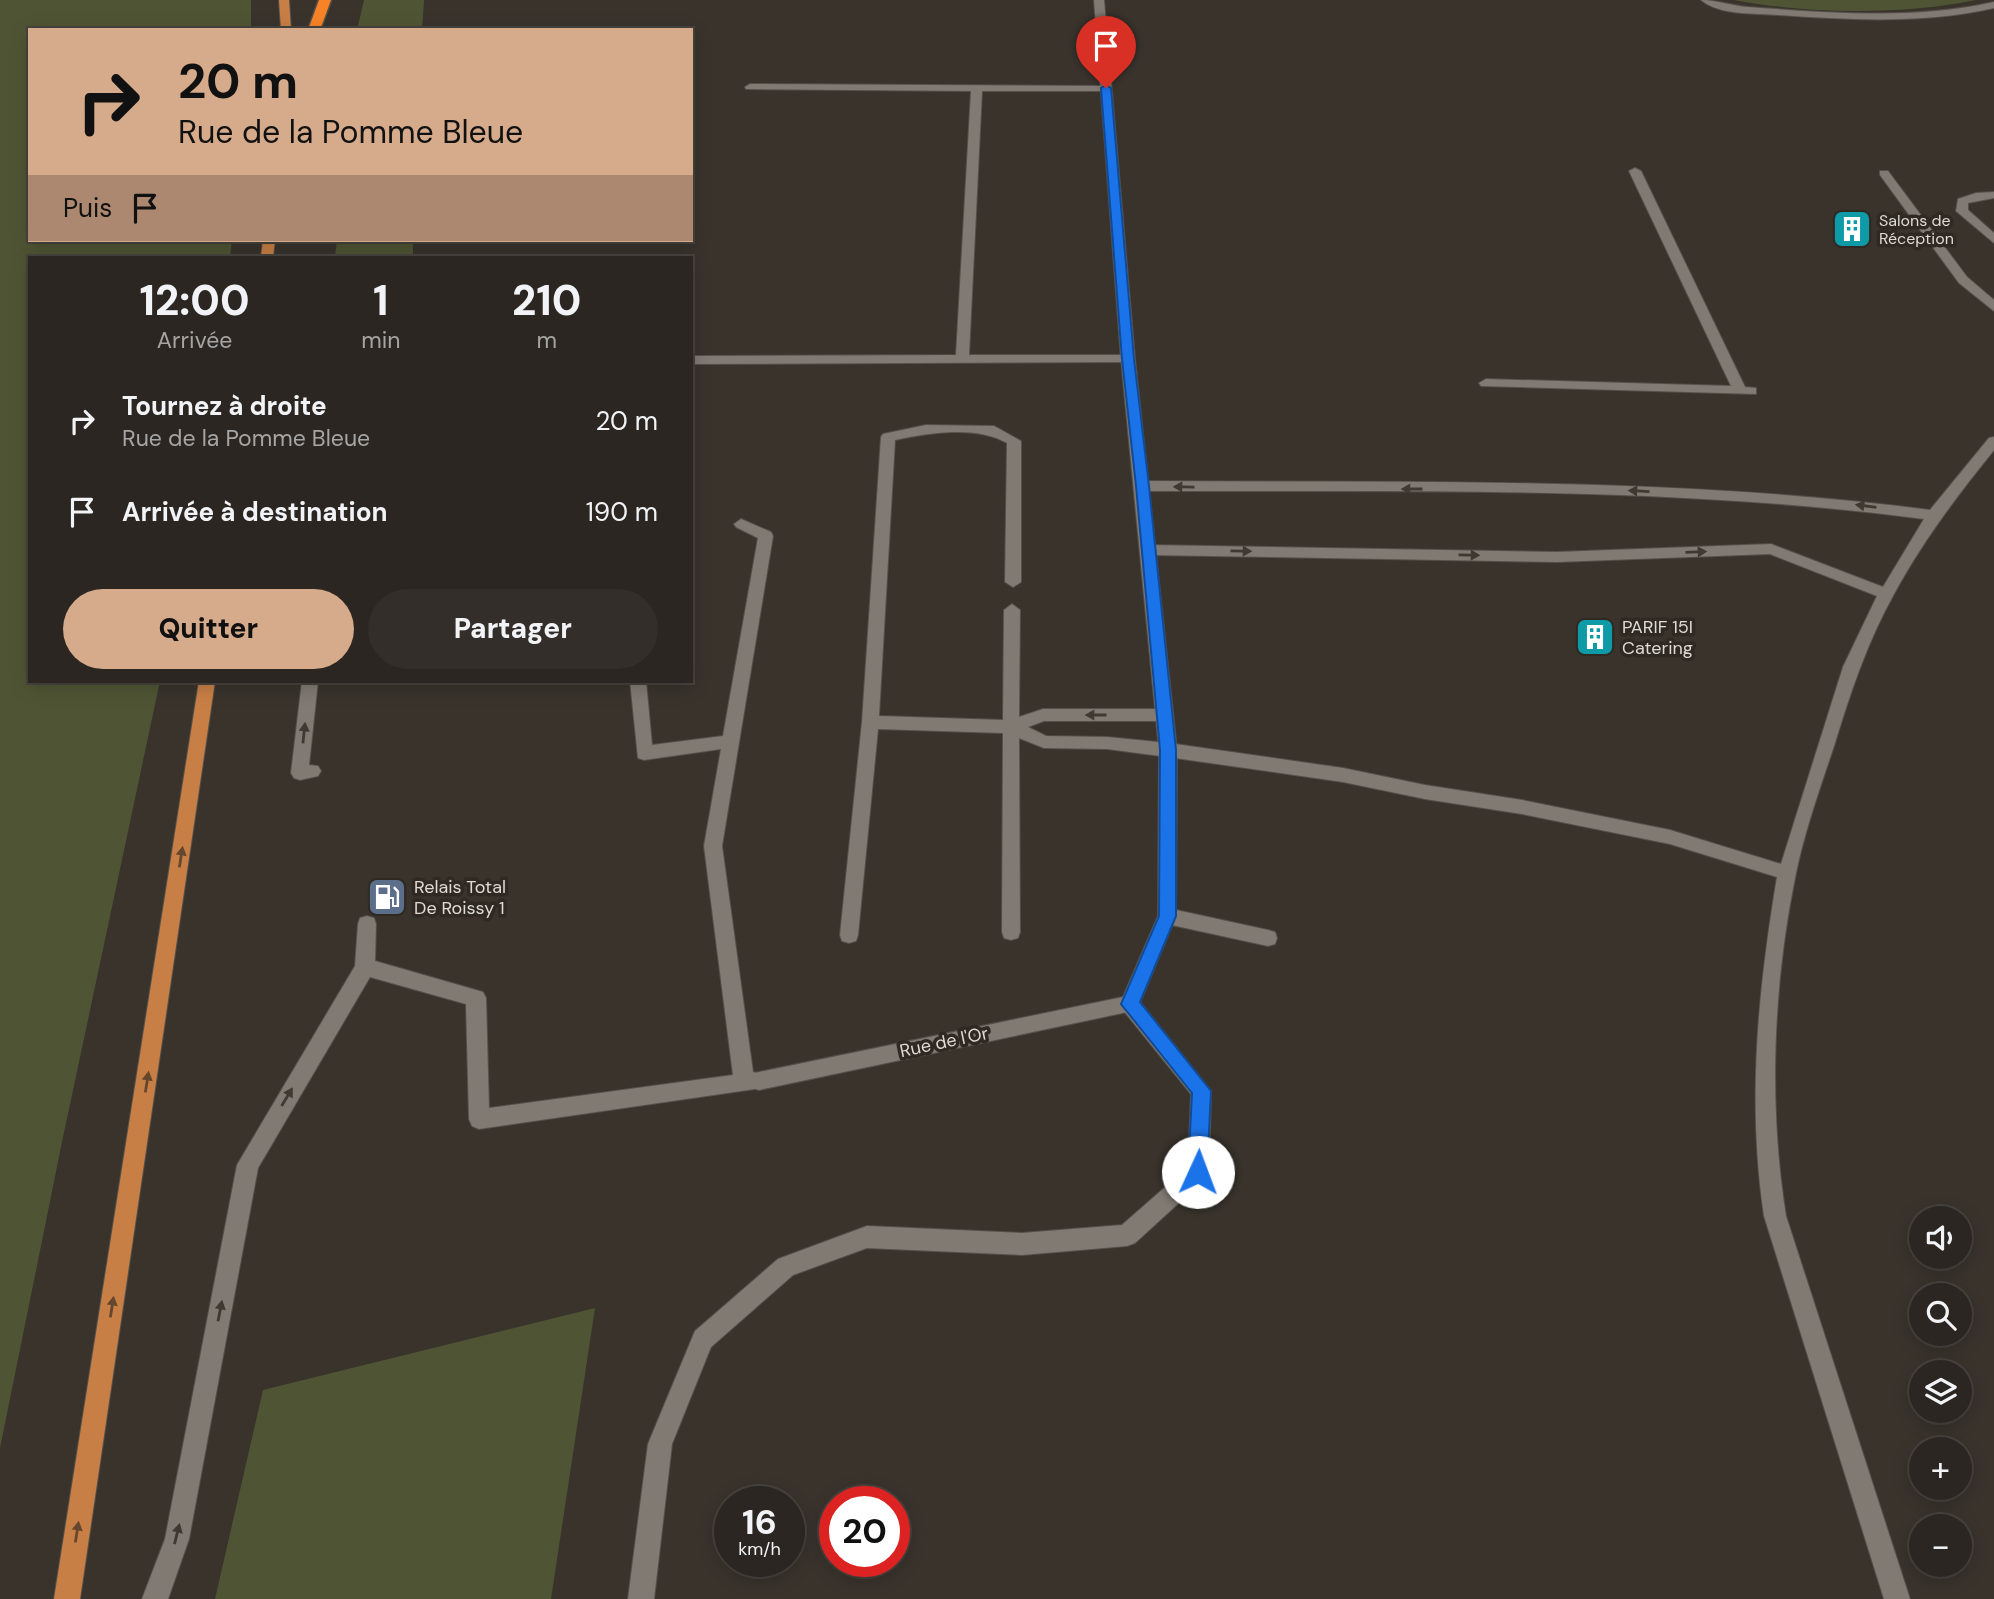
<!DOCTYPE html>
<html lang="fr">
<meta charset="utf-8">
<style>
:root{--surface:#2b2621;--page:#332e2a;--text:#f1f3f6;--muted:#a6a5a5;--line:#47433f;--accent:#d6ab8b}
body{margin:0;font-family:"DM Sans",sans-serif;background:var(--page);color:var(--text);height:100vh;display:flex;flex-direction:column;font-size:26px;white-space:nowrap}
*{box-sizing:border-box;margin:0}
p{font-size:23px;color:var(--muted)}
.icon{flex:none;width:38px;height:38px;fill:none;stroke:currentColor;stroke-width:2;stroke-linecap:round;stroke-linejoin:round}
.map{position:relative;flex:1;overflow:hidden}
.details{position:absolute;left:28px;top:256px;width:665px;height:427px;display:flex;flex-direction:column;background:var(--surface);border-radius:0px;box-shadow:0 4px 18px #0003,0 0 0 2px var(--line)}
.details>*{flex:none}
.hud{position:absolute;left:28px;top:28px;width:665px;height:214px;border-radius:0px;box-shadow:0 4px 18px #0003,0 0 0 2px var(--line);background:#d6ab8b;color:#111;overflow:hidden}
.fabs{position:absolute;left:1909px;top:1206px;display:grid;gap:14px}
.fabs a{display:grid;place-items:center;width:63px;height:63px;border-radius:50%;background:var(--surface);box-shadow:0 4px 18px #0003,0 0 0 2px var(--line);font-size:35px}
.speed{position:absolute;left:714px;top:1486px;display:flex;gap:14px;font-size:35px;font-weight:700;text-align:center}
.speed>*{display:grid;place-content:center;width:91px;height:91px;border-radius:50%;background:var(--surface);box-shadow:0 4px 18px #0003,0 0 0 2px var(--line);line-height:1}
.speed small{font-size:18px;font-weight:400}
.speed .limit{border:10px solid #d22;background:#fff;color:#111}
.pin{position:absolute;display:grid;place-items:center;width:60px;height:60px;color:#fff;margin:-72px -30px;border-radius:50% 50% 50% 0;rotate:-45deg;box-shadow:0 0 7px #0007}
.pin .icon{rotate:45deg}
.me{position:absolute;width:77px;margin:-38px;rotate:2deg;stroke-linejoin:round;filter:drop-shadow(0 0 5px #0008)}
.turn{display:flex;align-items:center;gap:24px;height:147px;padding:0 35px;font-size:32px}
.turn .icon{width:91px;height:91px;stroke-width:2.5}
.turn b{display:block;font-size:49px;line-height:60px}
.then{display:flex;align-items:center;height:66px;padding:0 35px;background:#0003;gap:14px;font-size:26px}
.eta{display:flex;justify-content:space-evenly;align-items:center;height:119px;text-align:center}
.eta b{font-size:42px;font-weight:800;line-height:49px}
.action{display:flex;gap:14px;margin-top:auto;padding:14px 35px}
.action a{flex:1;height:80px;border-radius:42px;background:var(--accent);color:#111;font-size:28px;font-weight:800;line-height:80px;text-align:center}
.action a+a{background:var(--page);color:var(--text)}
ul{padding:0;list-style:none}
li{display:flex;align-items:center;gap:21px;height:91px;padding:0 35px}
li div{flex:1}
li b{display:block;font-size:26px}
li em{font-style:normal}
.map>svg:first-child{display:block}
.green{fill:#4f5534}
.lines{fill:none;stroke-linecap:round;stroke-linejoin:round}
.lane-casing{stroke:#55504a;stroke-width:2}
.street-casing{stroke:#55504a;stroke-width:2}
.primary-casing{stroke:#55504a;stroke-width:2}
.highway-casing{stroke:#55504a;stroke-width:3}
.lane{fill:#817a73;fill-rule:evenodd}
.street{fill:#817a73;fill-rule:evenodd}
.primary{fill:#c87f45;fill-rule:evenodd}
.highway{fill:#f88326;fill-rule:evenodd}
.oneway{fill:#3f3932}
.oneway2{fill:#65472e}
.route{fill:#1a73e8;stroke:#114b97;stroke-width:2}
.labels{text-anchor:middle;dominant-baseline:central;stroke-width:7;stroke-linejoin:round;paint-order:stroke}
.far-poi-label{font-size:16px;fill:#dedad5;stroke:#2f2922;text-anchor:start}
.poi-label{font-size:18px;fill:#dedad5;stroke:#2f2922;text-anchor:start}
.street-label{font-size:18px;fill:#dedad5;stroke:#2f2922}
</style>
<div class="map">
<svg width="1994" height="1599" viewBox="0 0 1994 1599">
<rect width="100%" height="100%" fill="#39332c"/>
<g class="green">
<path d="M0,0H251V30H30V240H232L230,257H30V681H160L62,1142L0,1448Z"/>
<path d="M364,0H424L422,30H357Z"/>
<path d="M1734,0H1976C1905,15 1805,14 1734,0Z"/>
<path d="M337,240H413V257H335Z"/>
<path d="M595,1308L551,1599H215L263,1390Z"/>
</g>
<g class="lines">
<g class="lane-casing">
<g id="lane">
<path d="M1701,0C1717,0 1732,6 1748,7C1831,13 1913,20 1994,2V8C1923,24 1852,20 1779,15C1755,13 1721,16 1701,0Z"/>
<path d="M750,84L1110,86L1111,88L1106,91H982L969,355H1128L1135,359L1133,362L691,364V356L956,355L971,91L746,89L745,87Z"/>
<path d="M1635,168L1641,171L1745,387L1756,388V394L1481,386L1479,383L1486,379L1731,386L1629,171Z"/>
<path d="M1880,171H1888L1967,277L1994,300V311L1959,283L1880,175Z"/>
<path d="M1994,192V198L1968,203V210L1994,233V243L1956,211L1958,199L1976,193Z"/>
<path d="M926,425L994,426L1021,441V582L1013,587L1005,582L1007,443C975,425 929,433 895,440L879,716L1003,720L1004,610L1012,604L1020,610L1019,717L1043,709H1165L1173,715L1165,721H1044L1028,727L1046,736L1107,737L1168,743L1343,768L1425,785L1522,800L1670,830L1781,864L1843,667L1877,596L1770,554L1557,562L1148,555L1140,550L1148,545L1557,552L1771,544L1883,587L1924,519C1666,485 1403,492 1143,491L1136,486L1143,481C1406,483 1670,476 1930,510L1989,438L1994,437V450C1957,496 1922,542 1894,594C1867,642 1850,694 1834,746C1820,788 1805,830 1796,873C1773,984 1768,1104 1786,1216L1910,1599H1884L1764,1216C1747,1101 1758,992 1777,877L1670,844L1522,814L1425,799L1343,782L1168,757L1107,749L1044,748L1019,738L1020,932L1018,938L1011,940L1004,938L1002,932L1003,733L878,729L858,935L856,941L849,943L842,941L840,935L862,722L881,437L883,434Z"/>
<path d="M741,519L771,532L773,536L722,846L753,1072L762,1074L765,1081L762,1088L479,1129L472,1126L469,1119L466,1004L370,977L258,1168L189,1539L168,1599H142L165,1539L237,1165L355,966L358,924L360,918L367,916L374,918L376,924L375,961L483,992L486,998L489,1108L733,1075L704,846L721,749L644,760L638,758L630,681H646L652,745L723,736L758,538L736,527L734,524Z"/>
<path d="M302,681H318L309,765L318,766L321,771L318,776L300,780L294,778L291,773Z"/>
<path d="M1167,908L1268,930L1275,932L1277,938L1275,944L1268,946L1167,924L1160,922L1158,916L1160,910Z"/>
<path d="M1130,995L1137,998L1211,1091L1209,1172L1205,1179L1135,1243L1127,1246L1022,1255L867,1248L793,1275L711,1347L672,1444L654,1599H628L648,1444L695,1331L778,1259L867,1226L1022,1233L1122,1225L1188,1167L1191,1094L1123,1010L1120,1004L1123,998Z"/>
</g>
</g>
<g class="street-casing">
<path id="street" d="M1094,0H1104L1135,359L1177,750L1176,916L1137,1010L759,1090L752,1088L749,1081L752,1074L759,1072L1123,997L1158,916L1159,750L1121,359Z"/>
</g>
<g class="primary-casing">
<g id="primary">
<path d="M279,0H289L291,30H281Z"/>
<path d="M263,240H275L273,257H261Z"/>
<path d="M199,681H215L80,1599H54Z"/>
</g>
</g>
<g class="highway-casing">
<path id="highway" d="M319,0H331L320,30H308Z"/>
</g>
<use href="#lane" class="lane"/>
<use href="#street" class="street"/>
<use href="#primary" class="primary"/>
<use href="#highway" class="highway"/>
</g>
<defs><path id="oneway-solid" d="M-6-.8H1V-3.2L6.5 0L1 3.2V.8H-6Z" transform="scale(1.75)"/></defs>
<g class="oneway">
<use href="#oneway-solid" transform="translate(1184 487) rotate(-179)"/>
<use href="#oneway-solid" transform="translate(1412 489) rotate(180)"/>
<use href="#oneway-solid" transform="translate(1639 491) rotate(-177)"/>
<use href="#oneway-solid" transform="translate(1866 506) rotate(-172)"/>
<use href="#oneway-solid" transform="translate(1241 551) rotate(1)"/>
<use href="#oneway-solid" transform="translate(1696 552) rotate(-2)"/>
<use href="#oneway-solid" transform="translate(1469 555) rotate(1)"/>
<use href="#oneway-solid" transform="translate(1096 715) rotate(-180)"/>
<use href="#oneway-solid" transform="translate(304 733) rotate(-84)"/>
<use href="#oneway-solid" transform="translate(287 1097) rotate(-59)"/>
<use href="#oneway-solid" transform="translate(220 1311) rotate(-79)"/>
<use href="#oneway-solid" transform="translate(177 1534) rotate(-76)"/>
</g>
<g class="oneway2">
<use href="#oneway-solid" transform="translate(181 857) rotate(-81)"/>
<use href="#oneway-solid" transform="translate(147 1082) rotate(-81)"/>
<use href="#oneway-solid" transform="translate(112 1307) rotate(-81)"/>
<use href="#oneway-solid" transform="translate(77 1532) rotate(-81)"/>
</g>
<path class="route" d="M1106,85L1111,88L1134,359L1149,486L1176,750V916L1140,1002L1211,1091L1207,1172L1205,1178L1198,1181L1191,1178L1188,1172L1192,1093L1121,1004L1159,916L1160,750L1136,486L1122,359L1101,88Z"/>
<defs>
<g id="building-square" transform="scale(2.0125)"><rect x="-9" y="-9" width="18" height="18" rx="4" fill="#0f9aa8" stroke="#2f2922"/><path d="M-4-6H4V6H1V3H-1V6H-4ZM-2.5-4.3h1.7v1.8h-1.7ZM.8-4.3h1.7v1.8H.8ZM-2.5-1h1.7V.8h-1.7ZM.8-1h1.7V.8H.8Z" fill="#fff"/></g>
<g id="fuel-square" transform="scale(2.0125)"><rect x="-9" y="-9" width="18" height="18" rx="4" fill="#5c6f8a" stroke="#2f2922"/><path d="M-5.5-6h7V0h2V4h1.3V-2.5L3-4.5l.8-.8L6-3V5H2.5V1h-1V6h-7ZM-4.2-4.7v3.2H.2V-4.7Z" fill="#fff"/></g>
</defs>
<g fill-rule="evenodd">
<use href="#building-square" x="1852" y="229"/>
<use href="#building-square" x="1595" y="637"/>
<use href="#fuel-square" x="387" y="897"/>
</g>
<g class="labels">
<g class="far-poi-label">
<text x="1879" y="220">Salons de<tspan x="1879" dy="18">Réception</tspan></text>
</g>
<g class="poi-label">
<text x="1622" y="627">PARIF 15I<tspan x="1622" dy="21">Catering</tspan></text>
<text x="414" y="887">Relais Total<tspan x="414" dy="21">De Roissy 1</tspan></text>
</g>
<g class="street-label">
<text transform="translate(944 1042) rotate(-12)">Rue de l'Or</text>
</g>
</g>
</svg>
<div class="fabs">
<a><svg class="icon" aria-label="sound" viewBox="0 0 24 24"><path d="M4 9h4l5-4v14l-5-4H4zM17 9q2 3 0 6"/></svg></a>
<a><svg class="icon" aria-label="search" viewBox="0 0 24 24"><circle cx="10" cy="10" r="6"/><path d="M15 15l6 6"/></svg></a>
<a><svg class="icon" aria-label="layers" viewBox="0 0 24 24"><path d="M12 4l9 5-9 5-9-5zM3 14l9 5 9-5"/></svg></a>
<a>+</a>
<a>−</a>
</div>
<div class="speed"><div>16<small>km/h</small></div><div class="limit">20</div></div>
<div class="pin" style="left:1106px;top:88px;background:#d93025"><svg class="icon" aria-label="arrive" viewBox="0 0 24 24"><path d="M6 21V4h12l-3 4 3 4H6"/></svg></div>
<svg class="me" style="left:1198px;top:1172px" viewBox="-20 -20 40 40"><circle r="19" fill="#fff"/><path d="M0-13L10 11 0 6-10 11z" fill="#1a73e8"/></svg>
<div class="hud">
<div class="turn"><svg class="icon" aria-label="right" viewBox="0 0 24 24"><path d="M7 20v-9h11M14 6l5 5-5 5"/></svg><div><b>20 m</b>Rue de la Pomme Bleue</div></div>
<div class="then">Puis<svg class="icon" aria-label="arrive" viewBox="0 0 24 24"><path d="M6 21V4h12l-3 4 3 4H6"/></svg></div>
</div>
<section class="details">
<div class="eta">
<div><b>12:00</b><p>Arrivée</p></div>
<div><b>1</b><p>min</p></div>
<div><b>210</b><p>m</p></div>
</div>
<ul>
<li><svg class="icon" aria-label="right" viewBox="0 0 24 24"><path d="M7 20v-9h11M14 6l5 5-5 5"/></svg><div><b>Tournez à droite</b><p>Rue de la Pomme Bleue</p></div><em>20 m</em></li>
<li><svg class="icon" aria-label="arrive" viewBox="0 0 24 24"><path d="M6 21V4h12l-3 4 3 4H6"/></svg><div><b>Arrivée à destination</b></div><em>190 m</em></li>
</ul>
<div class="action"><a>Quitter</a><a>Partager</a></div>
</section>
</div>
